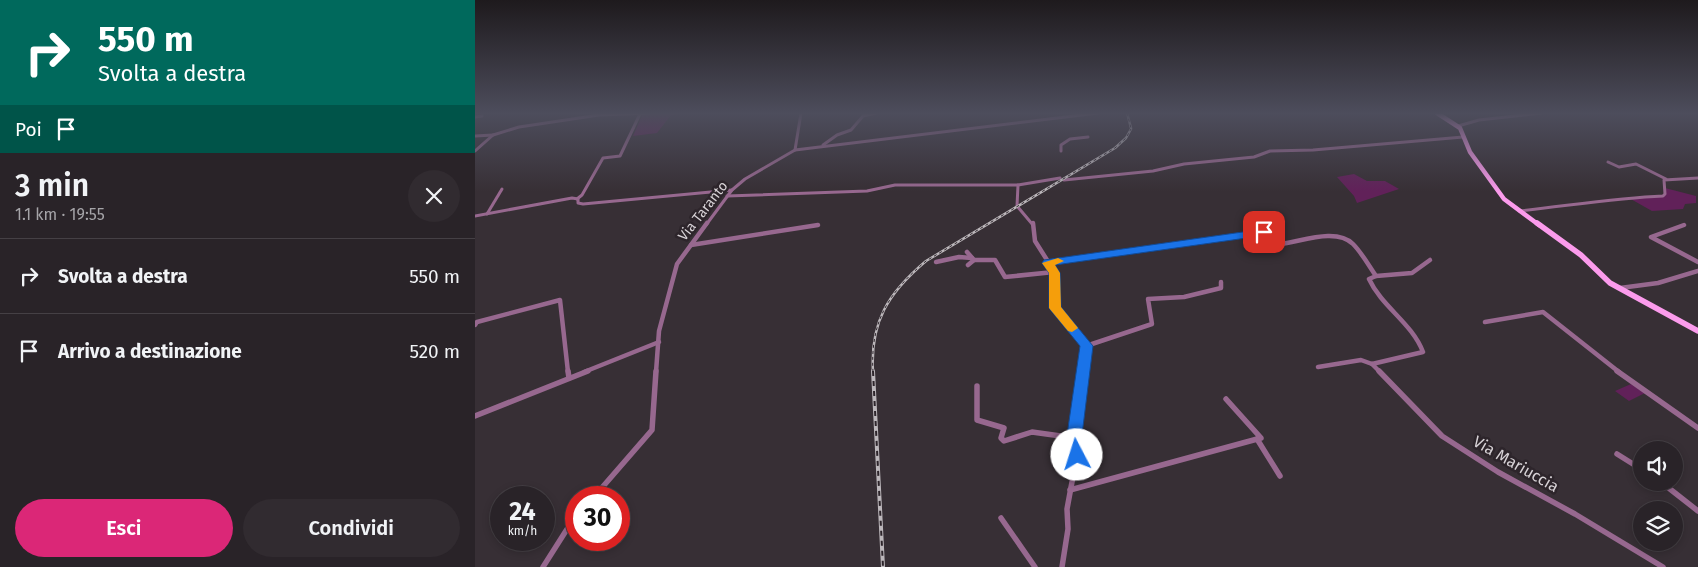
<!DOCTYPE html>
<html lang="it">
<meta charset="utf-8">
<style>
:root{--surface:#292328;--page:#312b30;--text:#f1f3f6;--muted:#a5a4a8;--line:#454045;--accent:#db2777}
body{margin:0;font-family:"Fira Sans",sans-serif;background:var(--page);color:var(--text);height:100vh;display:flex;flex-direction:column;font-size:19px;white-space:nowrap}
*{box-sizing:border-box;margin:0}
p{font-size:16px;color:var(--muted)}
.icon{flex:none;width:28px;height:28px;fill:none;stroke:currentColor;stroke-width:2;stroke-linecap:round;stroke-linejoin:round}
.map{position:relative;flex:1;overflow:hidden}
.drawer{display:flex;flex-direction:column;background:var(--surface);width:475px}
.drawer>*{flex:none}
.hud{background:#00695c;color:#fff;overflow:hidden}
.controls{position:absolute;left:1158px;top:441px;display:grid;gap:10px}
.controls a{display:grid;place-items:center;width:50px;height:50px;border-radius:50%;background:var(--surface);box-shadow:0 2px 8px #0003,0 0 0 1px var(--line);font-size:25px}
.speed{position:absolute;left:15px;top:486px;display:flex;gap:10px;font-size:25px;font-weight:700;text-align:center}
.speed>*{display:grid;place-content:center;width:65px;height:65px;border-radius:50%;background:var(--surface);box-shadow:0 2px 8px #0003,0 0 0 1px var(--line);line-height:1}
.speed small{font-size:12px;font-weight:400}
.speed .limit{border:8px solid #d22;background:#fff;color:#111}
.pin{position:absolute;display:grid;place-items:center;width:42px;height:42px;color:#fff;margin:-21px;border-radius:10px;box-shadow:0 2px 8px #0006}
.me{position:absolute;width:55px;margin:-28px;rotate:355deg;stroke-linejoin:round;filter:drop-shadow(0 0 4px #0008)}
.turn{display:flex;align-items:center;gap:18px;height:105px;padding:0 15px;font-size:22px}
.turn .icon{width:65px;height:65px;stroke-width:2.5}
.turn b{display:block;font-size:35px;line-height:42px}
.then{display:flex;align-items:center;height:48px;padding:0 15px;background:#0003;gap:10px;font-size:19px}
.round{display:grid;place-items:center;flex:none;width:52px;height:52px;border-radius:26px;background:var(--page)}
.head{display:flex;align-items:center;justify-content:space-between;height:85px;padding:0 15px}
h1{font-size:30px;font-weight:600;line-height:38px}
.cta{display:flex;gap:10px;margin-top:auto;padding:10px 15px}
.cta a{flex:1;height:58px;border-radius:30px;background:var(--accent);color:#fff;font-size:20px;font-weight:600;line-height:58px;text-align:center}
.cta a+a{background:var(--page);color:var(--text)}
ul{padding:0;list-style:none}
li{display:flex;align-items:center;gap:15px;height:75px;padding:0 15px;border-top:1px solid var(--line)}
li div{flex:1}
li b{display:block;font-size:19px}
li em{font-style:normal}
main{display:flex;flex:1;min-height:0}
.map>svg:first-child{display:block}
.green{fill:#612159}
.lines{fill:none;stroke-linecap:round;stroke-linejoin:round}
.minor-far2{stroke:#97688f;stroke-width:3}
.minor-far1{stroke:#97688f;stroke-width:4.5}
.minor{stroke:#97688f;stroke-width:5.5}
.major-far1{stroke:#fb9bec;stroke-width:4.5}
.major{stroke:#fb9bec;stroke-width:5.5}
.rail-far1-casing{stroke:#bcb7bb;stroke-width:2.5}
.rail-casing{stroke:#bcb7bb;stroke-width:4}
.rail-far1{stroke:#2d252b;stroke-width:1;stroke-dasharray:3;stroke-linecap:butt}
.rail{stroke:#2d252b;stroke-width:2;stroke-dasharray:5;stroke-linecap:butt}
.route{fill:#1a73e8;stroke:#114b97}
.slow{fill:#f59e0b}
.labels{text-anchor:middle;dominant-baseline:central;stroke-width:5;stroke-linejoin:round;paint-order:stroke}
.street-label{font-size:14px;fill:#d7d2d6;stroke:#2d252b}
.near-street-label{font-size:16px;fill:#d7d2d6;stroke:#2d252b}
</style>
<main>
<section class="drawer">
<div class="hud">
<div class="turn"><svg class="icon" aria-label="right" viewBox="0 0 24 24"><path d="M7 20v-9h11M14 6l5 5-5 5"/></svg><div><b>550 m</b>Svolta a destra</div></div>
<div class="then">Poi<svg class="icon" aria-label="arrive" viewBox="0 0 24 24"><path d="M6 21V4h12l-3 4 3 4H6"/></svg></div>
</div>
<div class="head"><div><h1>3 min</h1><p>1.1 km · 19:55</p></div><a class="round"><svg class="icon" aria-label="close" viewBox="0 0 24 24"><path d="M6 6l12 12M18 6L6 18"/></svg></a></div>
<ul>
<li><svg class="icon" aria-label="right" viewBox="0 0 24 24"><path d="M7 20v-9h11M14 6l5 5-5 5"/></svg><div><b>Svolta a destra</b></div><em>550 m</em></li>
<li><svg class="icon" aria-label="arrive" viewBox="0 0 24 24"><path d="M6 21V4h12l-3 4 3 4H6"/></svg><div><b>Arrivo a destinazione</b></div><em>520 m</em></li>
</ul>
<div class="cta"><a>Esci</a><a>Condividi</a></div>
</section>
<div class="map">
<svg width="1223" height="567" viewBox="0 0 1223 567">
<rect width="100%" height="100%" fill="#372f35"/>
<g class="green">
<path d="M168,113H218L196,115L182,133L158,136Z"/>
<path d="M879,174L892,181H910L924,189L882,203L879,196L862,177Z"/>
<path d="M1190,188L1221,196V203L1210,204L1208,209L1177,211L1154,198L1189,196Z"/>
<path d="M1156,384L1170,393L1154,401L1140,391Z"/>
</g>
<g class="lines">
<g class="minor-far2">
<path d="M0,117L7,116"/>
<path d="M983,126L1004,120L1066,113"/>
<path d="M0,136L18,135"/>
<path d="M348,145L362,135L376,130L388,116L401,113"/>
<path d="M320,150L623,113"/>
<path d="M0,151L18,135L44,127L124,115L175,113"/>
<path d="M586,151V145L595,139L613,137"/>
<path d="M1133,162L1144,167L1161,164L1191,179"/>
<path d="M589,180L678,171L709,164L779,157L795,151L838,150L988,137"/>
<path d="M543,185L542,206L558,225"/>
<path d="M252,196L392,191L420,185H543L585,178"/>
<path d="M102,199L107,195L128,158L145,156L165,114"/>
<path d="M1044,211C1092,206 1140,198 1188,196L1190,194L1189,180L1223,178"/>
<path d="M12,214L27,189"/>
<path d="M0,216L97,198L103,199V203L108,204L257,190"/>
<path d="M231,225L257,190L270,179L320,150L326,113"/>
</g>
<g class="minor-far1">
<path d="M558,223L560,241L579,271L580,308L611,346L608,372"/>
<path d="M1209,225L1176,237L1223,262"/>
<path d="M216,245L343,225"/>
<path d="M492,252L499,260L493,265"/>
<path d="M499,260H520L530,277L579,272"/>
<path d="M461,262L484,257L497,258"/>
<path d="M573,263L787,232L794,234L805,244C825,242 861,227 878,244C887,253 894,266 901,276L894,279C907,307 937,323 948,352L897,364L886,360L843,367"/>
<path d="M901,276L937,273L955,260"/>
<path d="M1145,288L1183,283L1223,271"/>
<path d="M1010,322L1068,312L1144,372"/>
<path d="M0,325L2,322L85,300L93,372"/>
<path d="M611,346L677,324L673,299L709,297L746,288V282"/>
<path d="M897,364L905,372"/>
<path d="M109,372L184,342"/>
<path d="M181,372L184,331L202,264L232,223"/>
</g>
<g class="minor">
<path d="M93,371L94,378"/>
<path d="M904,371L967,436L1023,472L1100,514L1188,567"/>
<path d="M1142,371L1223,428"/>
<path d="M502,386V420L529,428L526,438L529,441L557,432L600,438"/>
<path d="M0,416L113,371"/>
<path d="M782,439L805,476"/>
<path d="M1142,454L1166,469"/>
<path d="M1186,482L1223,511"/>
<path d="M595,490L786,438L751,399"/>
<path d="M118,498L177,430L181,371"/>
<path d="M526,518L560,567"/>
<path d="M68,567L101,515"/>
<path d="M587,567L593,529L592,509L602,455L600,435L608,371"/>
</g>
<path class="major-far1" d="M962,113L985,128L995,152L1029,199L1064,225"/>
<path class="major" d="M1062,223L1106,255L1135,283L1223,331"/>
<g class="rail-far1-casing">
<g id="rail-far1">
<path d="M652,113L656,128"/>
<path d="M398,372C395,322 413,293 451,261L640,148L651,138L656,129"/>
</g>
</g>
<g class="rail-casing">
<path id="rail" d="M398,371L408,567"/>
</g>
<use href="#rail-far1" class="rail-far1"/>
<use href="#rail" class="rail"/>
</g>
<linearGradient id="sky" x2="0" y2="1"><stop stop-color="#1e1a1d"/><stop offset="0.59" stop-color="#4d4d5c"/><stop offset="1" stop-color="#4d4d5c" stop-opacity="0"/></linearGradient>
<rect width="1223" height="192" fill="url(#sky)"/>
<path class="route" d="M789,229L794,232L793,235L580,265L585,273L586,307L618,346L607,435L610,455L608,459L602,461L597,459L592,435L605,346L574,308V273L567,263L569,260Z"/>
<path class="slow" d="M583,258L589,261L580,265L585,273L586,307L603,328L597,332L593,331L574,308V273L567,263Z"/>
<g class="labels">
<g class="street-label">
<text transform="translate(228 211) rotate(-52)">Via Taranto</text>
</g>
<g class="near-street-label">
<text transform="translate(1041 464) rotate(30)">Via Mariuccia</text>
</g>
</g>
</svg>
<div class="controls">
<a><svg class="icon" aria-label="sound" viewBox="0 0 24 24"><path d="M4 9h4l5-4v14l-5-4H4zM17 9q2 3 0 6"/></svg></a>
<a><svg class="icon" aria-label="layers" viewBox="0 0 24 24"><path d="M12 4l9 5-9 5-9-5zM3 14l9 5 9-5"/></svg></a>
</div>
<div class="speed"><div>24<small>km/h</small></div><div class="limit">30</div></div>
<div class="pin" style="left:789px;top:232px;background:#d93025"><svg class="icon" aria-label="arrive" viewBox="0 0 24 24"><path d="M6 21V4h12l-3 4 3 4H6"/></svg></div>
<svg class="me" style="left:602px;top:455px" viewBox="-20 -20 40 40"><circle r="19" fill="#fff"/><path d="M0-13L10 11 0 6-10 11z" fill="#1a73e8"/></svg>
</div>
</main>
